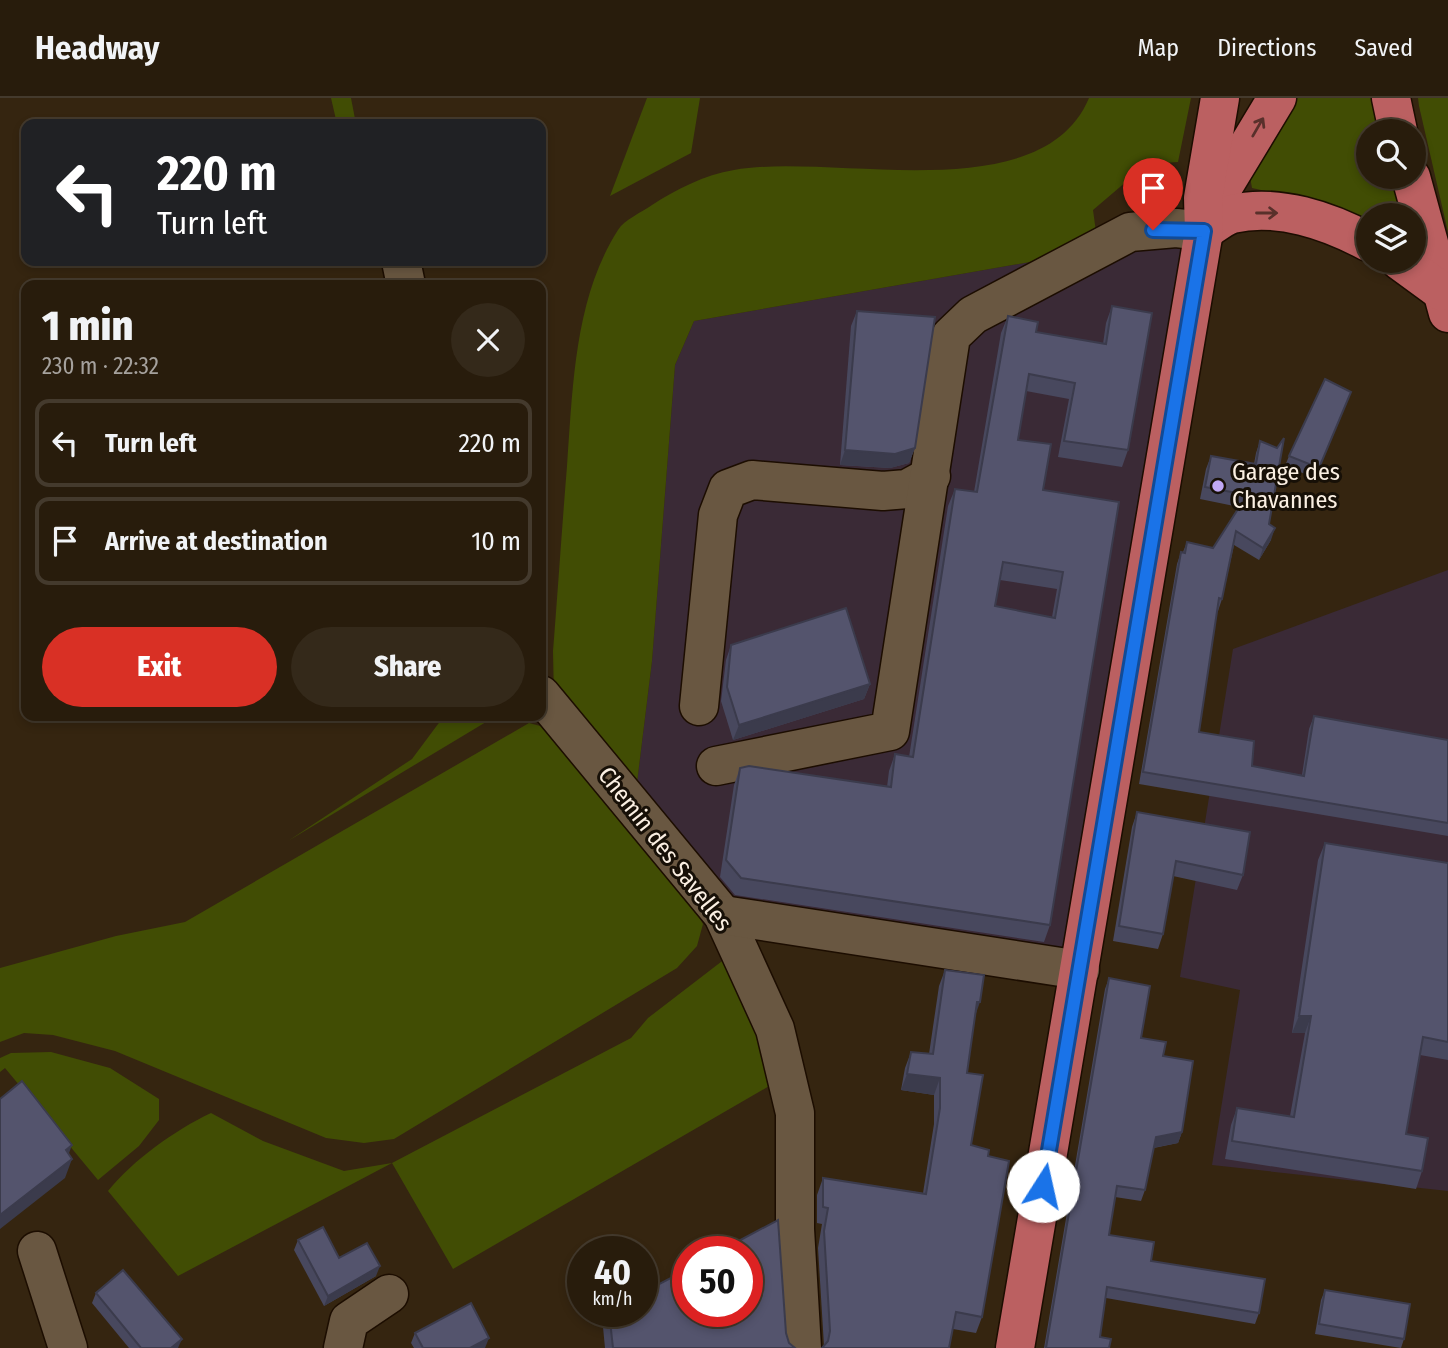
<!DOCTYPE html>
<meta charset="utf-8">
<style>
:root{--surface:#281c0c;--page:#34291a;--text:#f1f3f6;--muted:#a5a19d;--line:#443a2d;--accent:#d93025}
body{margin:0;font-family:"Fira Sans Condensed",sans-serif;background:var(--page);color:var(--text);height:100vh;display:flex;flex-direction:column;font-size:26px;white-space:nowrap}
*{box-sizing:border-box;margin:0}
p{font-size:23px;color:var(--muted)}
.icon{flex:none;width:38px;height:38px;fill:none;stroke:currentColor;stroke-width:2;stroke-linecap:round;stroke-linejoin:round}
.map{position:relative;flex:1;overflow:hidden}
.side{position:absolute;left:21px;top:182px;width:525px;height:441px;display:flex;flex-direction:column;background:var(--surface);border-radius:14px;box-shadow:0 4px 10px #0003,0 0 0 2px var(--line)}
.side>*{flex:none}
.banner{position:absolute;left:21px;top:21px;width:525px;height:147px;border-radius:14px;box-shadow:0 4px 10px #0003,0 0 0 2px var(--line);background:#202124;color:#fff;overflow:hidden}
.tools{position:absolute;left:1356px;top:21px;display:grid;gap:14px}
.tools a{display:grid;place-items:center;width:70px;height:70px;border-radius:50%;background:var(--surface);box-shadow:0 4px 10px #0003,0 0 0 2px var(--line);font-size:35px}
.speed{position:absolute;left:567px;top:1138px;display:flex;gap:14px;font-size:35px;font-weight:700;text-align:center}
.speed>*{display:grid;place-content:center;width:91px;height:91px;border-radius:50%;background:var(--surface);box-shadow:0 4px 10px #0003,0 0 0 2px var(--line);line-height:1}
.speed small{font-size:18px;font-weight:400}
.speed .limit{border:10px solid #d22;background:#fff;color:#111}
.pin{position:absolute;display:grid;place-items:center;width:60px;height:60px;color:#fff;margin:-72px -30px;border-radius:50% 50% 50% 0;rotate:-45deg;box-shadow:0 0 7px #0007}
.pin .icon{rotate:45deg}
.me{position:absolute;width:77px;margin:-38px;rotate:10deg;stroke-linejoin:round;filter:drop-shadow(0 0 5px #0008)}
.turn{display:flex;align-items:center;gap:24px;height:147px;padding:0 21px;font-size:32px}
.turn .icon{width:91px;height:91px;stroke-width:2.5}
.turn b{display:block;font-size:49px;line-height:60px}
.round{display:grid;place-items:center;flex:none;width:74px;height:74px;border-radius:37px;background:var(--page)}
.head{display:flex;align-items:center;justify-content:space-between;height:119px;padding:0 21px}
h1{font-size:42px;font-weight:800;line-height:52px}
.cta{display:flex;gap:14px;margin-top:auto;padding:14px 21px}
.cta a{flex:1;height:80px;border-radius:42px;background:var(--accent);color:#fff;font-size:28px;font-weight:800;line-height:80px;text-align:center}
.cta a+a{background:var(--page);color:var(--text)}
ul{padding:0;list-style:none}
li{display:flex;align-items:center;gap:21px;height:88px;margin:0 14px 10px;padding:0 7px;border:4px solid var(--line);border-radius:14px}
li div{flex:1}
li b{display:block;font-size:26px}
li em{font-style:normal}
header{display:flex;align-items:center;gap:42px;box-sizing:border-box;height:98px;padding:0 35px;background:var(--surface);border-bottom:2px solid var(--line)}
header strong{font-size:33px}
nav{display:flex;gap:38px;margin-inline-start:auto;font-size:24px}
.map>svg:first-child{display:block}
.industrial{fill:#3a2a36}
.green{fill:#414d04}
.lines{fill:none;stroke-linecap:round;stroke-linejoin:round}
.minor-casing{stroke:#1c0d00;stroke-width:41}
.major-casing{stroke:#1c0d00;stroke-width:41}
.minor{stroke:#695741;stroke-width:38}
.major{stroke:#bb6061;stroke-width:38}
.wall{fill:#48485e;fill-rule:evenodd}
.shaded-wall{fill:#3b3b4c}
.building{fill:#54546d;stroke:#3b3b4c;stroke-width:2;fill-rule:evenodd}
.oneway{stroke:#59302b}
.route-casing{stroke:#114b97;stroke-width:18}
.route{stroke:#1a73e8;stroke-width:12}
.poi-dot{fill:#c0a8f4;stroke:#171007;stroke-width:2.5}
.labels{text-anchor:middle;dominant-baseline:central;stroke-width:6;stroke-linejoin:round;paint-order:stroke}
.poi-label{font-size:24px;fill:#faefe2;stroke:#171007;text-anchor:start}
.street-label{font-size:24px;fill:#faefe2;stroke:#171007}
</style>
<header>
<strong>Headway</strong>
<nav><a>Map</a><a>Directions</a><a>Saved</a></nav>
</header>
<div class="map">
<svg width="1448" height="1250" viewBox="0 0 1448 1250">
<rect width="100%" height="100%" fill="#352510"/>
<g class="industrial">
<path d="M1096,134L1190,152L1072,864L731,809L635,701L652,563L675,267L694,223L1058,159Z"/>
<path d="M1448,472V1093L1212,1067L1240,892L1180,879L1233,551Z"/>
</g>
<g class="green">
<path d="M331,0H351L356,26H337Z"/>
<path d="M647,0H700L691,55L610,98Z"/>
<path d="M1089,0H1191L1178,64L1147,66L1093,112L1096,134L1058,159L694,223L675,267L652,563L635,701L554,601L553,553C558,491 562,429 567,368C573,289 574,201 618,132C624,122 642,114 652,107C677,91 704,77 734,72C831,54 1041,114 1089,0Z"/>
<path d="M1292,0H1372L1380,33H1368V79H1391L1400,117H1368V126L1314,104L1252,90L1248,68Z"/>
<path d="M1418,0H1448V134L1419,8Z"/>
<path d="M444,618H496L288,743L412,661Z"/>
<path d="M529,625L548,630L692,806L703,826L697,848L677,870L394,1041L364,1045L326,1040L115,953L53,937L24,935L0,944V870L116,838L185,824Z"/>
<path d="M730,857L759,936L771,987L453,1171L392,1065L178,1178L108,1093C133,1062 175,1032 211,1015L263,1043L344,1073L392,1065L631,940L648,920Z"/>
<path d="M51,954L110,970L159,1001V1022L139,1048L98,1082L5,970L0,974V960L11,955Z"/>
</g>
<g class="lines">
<g class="minor-casing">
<g id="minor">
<path d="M401,163L406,187"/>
<path d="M541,597L723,817L775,931L795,1015V1131L802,1250"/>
<path d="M699,608L718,417L728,391L752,382L883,393L907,391L931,378"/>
<path d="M716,668L890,633L951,238L973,217L1130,134L1176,130L1204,133"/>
<path d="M723,817L1080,872"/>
<path d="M37,1153L68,1250"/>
<path d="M343,1250L349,1223L389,1196"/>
</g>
</g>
<g class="major-casing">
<g id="major">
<path d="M1391,0L1398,33"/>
<path d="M1411,79L1448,215"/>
<path d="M1213,112L1225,86L1277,0"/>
<path d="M1204,133C1212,128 1222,119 1232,116C1278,105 1329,123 1368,144"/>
<path d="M1400,163L1441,193"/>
<path d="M1015,1250L1204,133L1203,100L1220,0"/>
</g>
</g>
<use href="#minor" class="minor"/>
<use href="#major" class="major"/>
</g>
<g class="wall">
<path d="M1112,208L1128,352L1122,369L1058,359L1069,301L1026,293L1018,342L1043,392L1119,404L1050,827L1044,844L735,797L720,779L734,687L740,670L887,689L889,673L895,656L909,659L948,408L955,391L974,394L1001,235L1008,218L1036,234L1103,246L1106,225ZM1000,482L1057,491L1052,519L995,508Z"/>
<path d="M857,213L915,350L909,365L890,370L840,367L851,228Z"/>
<path d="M1351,294L1315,380L1285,368L1289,358Z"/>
<path d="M1260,343L1271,442L1259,462L1234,447L1222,501L1218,513H1217L1199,634L1252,668L1302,677L1309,631L1314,618L1448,642V738L1139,686L1177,466L1181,454H1183L1187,444L1213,450L1239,409L1200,401L1206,371L1211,358L1254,366L1256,355Z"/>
<path d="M731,547L870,586L864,601L733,642L721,603L726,562Z"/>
<path d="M1137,714L1243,777L1237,792L1173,778L1163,836L1158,851L1113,843L1132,729Z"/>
<path d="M1325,745L1448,765V962L1420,957L1406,1036L1422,1073L1416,1091L1225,1061L1231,1027L1237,1010L1290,1018L1305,935H1292L1318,762Z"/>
<path d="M945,872L974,920L967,975L971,1047L988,1058L982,1219L976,1235L953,1231L824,1248L818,1150L822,1126L817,1125V1097L823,1080L923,1095L934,1026V997L901,992L905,970L911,954L929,956L939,888Z"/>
<path d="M1109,880L1141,940L1182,1034L1178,1045L1154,1050L1145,1092L1141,1103L1115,1099L1109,1137L1151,1163L1259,1215L1255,1226L1106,1200L1100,1239L1109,1250H1044L1105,891Z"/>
<path d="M298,1142L339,1160L376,1178L324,1208L294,1152Z"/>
<path d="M1325,1192L1404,1241L1401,1250L1315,1236L1321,1202Z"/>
<path d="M96,1195L178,1250H129L92,1205Z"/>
<path d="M609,1213L786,1235L789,1245L795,1250H605L603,1229Z"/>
<path d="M415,1235L485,1250H414L411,1245Z"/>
</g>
<g class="shaded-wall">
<path d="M915,350L909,365L890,370L840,367L845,352Z"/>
<path d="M1275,430L1271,442L1259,462L1263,450Z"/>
<path d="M870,586L864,601L733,642L739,627Z"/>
<path d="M977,904H980L974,921Z"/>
<path d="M1299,918H1311L1305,935H1292Z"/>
<path d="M907,976L940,980L934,997L901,992Z"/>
<path d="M1182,1034L1178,1045L1152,1050L1156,1039Z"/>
<path d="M72,1047L65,1066L72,1061L65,1080L0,1131V1117Z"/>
<path d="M380,1168L376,1178L324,1208L328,1198Z"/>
<path d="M489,1240L485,1250H470Z"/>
<path d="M182,1241L178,1250H171Z"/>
</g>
<g class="building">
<path d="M1112,208L1152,215L1128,352L1064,343L1075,285L1029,276L1018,342L1051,346L1043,392L1119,404L1050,827L741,780L726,762L740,670L749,668L891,689L895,656L913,659L955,391L977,394L1008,218L1038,224L1036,234L1106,246ZM1003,464L1063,474L1055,520L995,508Z"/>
<path d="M857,213L935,219L915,350L895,356L845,352Z"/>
<path d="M1325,281L1351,294L1319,370L1289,358Z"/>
<path d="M1284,340L1269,426L1275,430L1263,450L1236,433L1222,501L1219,500L1199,634L1254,643L1252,668L1304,678L1314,618L1448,642V725L1143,674L1181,454L1185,455L1187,444L1213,450L1247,397L1205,389L1211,358L1256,366L1260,343L1277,350Z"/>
<path d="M846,510L870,586L739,627L727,589L731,547Z"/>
<path d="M1137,714L1250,734L1243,777L1176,763L1163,836L1119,828Z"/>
<path d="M1325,745L1448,765V944L1423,939L1406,1036L1428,1040L1422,1073L1232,1043L1237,1010L1294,1019L1311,918H1299Z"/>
<path d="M945,872L984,877L980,904H977L967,975L983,977L971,1047L989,1052L988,1058L1009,1063L982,1219L956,1214L949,1250H822L828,1243L830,1233L824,1133L828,1110L823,1109V1080L926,1096L940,1010V980L907,976L911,954L933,956Z"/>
<path d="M1109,880L1150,888L1141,940L1166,944L1163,958L1193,963L1182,1034L1156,1039L1145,1092L1117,1088L1109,1137L1154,1144L1151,1163L1265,1181L1259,1215L1107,1189L1100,1239L1111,1241L1109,1250H1046Z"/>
<path d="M22,983L72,1047L66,1052L72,1061L0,1117V1001Z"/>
<path d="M778,1122L786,1235L789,1245L795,1250H613L609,1213H642V1195L688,1171V1213H747V1153H720Z"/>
<path d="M323,1129L339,1160L367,1145L380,1168L328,1198L298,1142Z"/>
<path d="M123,1172L182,1241L171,1250H141L96,1195Z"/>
<path d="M1325,1192L1410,1206L1404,1241L1319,1226Z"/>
<path d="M471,1205L489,1240L470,1250H423L415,1235Z"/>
</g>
<defs><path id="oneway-shaft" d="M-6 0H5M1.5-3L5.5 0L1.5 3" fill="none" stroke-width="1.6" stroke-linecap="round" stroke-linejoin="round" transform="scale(1.75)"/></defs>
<g class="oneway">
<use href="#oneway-shaft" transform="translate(1258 29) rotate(-60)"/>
<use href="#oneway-shaft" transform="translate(1267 115)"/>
</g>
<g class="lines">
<g class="route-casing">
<path id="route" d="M1043,1088L1204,133L1153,132"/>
</g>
<use href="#route" class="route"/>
</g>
<circle class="poi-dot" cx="1218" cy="388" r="7"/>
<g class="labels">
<g class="poi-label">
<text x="1232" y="374">Garage des<tspan x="1232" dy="28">Chavannes</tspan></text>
</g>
<g class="street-label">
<text transform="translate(665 751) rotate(52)">Chemin des Savelles</text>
</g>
</g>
</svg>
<div class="tools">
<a><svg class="icon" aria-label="search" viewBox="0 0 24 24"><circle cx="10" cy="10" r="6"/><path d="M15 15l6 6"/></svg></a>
<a><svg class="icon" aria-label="layers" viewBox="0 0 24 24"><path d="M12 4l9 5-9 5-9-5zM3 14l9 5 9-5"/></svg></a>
</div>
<div class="speed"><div>40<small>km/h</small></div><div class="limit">50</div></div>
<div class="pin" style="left:1153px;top:132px;background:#d93025"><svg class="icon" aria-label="arrive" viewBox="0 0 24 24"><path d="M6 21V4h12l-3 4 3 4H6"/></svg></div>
<svg class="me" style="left:1043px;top:1088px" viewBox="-20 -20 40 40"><circle r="19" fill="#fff"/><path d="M0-13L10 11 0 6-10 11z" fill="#1a73e8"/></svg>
<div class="banner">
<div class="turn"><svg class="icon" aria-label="left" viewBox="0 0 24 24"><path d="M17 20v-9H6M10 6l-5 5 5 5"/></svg><div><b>220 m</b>Turn left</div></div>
</div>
<section class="side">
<div class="head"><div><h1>1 min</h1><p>230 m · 22:32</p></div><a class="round"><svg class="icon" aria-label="close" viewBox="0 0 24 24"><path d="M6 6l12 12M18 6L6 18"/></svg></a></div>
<ul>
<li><svg class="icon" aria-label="left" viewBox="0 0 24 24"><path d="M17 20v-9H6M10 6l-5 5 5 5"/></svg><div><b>Turn left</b></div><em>220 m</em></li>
<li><svg class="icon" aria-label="arrive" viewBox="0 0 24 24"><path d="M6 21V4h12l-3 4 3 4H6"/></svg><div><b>Arrive at destination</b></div><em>10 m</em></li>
</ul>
<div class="cta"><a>Exit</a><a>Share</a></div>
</section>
</div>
